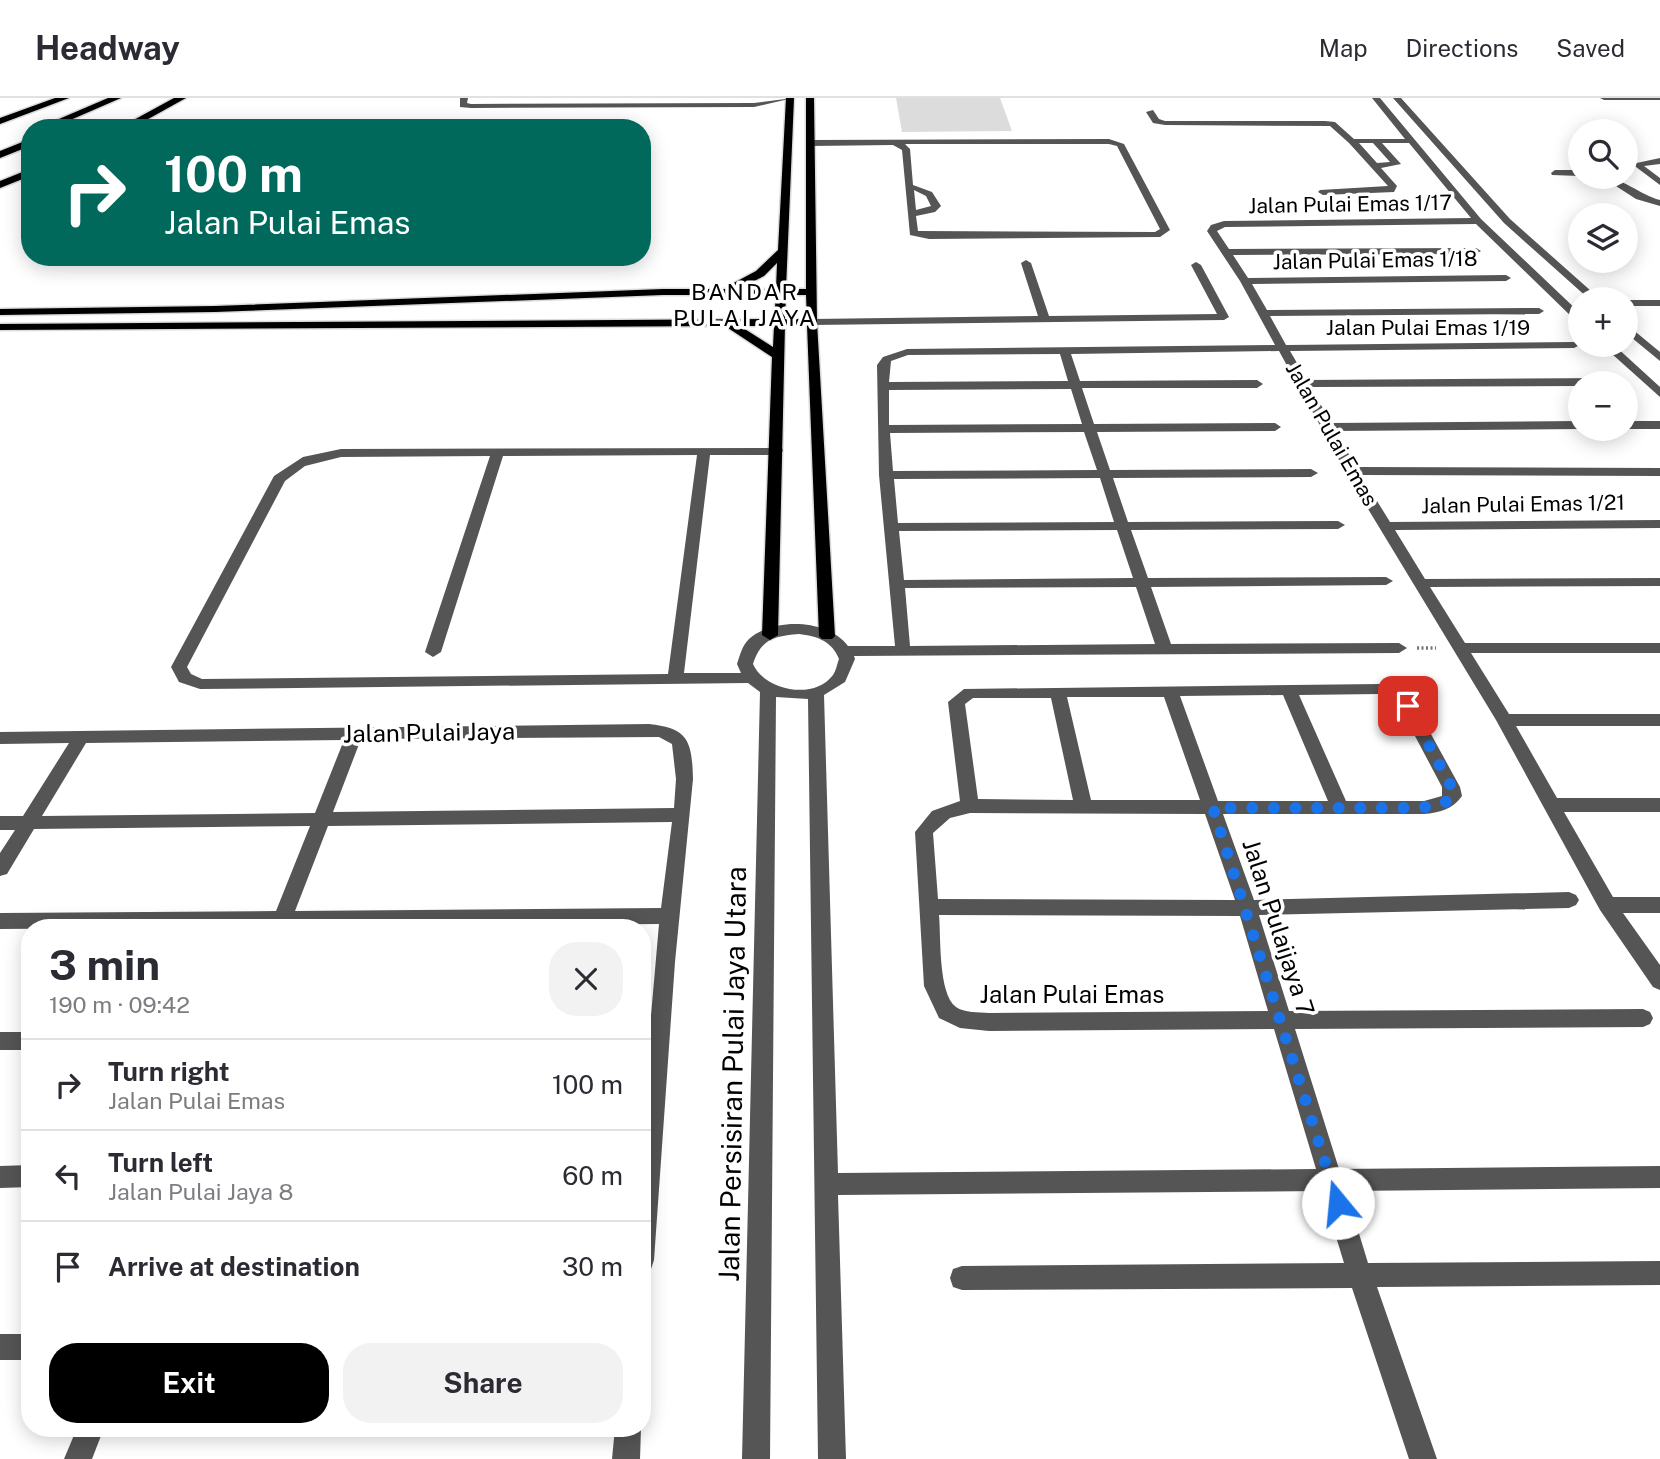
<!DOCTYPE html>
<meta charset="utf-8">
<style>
:root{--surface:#fff;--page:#f2f2f3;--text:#2b2b33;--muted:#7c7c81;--line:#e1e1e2;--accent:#000}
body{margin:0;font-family:"Public Sans",sans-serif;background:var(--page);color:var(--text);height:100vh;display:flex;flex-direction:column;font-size:26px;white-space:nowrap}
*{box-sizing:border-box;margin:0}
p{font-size:23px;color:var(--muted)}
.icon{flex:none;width:38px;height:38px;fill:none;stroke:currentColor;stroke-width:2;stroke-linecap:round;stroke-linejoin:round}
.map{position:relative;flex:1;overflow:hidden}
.details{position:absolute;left:21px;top:821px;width:630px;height:518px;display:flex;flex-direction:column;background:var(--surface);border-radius:28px;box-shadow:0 4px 18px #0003}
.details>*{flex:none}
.guide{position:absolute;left:21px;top:21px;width:630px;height:147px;border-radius:28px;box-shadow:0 4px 18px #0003;background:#00695c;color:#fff;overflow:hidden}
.buttons{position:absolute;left:1568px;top:21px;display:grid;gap:14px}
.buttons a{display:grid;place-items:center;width:70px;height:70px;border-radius:50%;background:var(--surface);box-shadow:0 4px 18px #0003;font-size:35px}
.pin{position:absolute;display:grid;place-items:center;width:60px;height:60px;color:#fff;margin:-30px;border-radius:14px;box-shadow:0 4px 10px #0006}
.me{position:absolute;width:77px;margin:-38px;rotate:343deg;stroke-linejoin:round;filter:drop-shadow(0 0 5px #0008)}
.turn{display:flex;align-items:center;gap:24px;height:147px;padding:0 28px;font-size:32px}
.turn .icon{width:91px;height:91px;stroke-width:2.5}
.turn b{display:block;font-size:49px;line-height:60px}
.round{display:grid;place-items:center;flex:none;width:74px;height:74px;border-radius:28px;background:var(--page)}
.headline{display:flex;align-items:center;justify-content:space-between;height:119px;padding:0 28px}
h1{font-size:42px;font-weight:700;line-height:52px}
.button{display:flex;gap:14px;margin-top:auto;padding:14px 28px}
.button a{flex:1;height:80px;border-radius:28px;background:var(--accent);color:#fff;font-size:28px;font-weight:700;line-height:80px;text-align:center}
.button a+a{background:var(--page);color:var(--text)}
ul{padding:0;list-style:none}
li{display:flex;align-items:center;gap:21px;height:91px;padding:0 28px;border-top:2px solid var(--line)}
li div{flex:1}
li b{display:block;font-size:26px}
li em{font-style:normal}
header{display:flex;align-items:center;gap:42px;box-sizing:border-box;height:98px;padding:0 35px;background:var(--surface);border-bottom:2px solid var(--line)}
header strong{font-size:33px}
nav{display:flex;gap:38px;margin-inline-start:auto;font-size:24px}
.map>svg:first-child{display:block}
.green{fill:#dcdcdc}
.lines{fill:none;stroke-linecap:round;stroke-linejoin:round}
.major-casing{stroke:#dbdbdb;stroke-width:3}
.highway-casing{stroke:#dbdbdb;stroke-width:3}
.path{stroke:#777;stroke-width:3.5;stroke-dasharray:2 2.5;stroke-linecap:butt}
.minor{fill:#555;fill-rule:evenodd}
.major{fill:#000;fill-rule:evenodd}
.highway{fill:#000;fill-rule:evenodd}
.route{stroke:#1a73e8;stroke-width:12;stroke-dasharray:0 21.6}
.labels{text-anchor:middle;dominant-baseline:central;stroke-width:7;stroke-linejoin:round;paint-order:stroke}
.far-street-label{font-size:21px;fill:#000;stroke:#fff}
.far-quarter-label{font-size:23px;letter-spacing:2px;fill:#000;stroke:#fff}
.street-label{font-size:24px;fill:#000;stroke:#fff}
.near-street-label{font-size:28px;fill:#000;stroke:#fff}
</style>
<header>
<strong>Headway</strong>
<nav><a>Map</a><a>Directions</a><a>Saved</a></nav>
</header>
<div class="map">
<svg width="1660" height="1361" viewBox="0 0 1660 1361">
<rect width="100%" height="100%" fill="#fff"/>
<path class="green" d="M896,0H1000L1012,33L902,34Z"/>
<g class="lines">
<g class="major-casing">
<path id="major" d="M786,0H794L786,191H806V0H814L817,224L835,538L832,541H822L819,538L807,227H785L778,537L770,542L762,537L772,259L725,228L0,232V226L774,221L776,197H663L215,214L0,217V211L215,208L663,191H727L728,188L756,173L778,152ZM777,165L776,191H739L764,178ZM786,197H806L807,221H785ZM740,228H774L773,249Z"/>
</g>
<g class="highway-casing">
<g id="highway">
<path d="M55,0H69L0,26V20Z"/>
<path d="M108,0H121L52,30H38Z"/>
<path d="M174,0H186L132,30H119Z"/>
<path d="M30,41V48L0,60V53Z"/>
<path d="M30,71V78L0,90V83Z"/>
</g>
</g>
<path class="path" d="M1417,550H1436"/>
<g class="minor">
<path d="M460,0H468L467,5L471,6L754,5L793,0L754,9L471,10L460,9Z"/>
<path d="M1372,0H1380L1481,121L1580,215V224L1576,223L1476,126L1225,129L1217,133L1229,151L1476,150L1481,153L1476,156L1233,157L1248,180L1506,177L1511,180L1506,183L1252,186L1267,212L1539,210L1544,213L1539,216L1270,218L1286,247L1574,244L1580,247L1574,250L1290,253L1307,282L1608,280L1614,284L1580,285V288L1311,289L1331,325L1580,323V331L1336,333L1356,369L1660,370V378L1361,377L1390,424L1660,422V430L1395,432L1425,481L1660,480V488L1430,489L1465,545H1660V555H1471L1509,616H1660V628H1516L1557,700H1660V714H1564L1613,799H1660V815H1623L1660,867V892L1653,889L1600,812L1496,622L1345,373L1279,253L1071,256L1080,283L1257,282L1263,286L1257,290H1082L1094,326L1275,325L1281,329L1275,333L1097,334L1110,372L1311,371L1318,375L1311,379L1113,380L1128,424L1338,423L1345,427L1338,431L1131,432L1148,480L1386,479L1393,483L1386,487L1151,489L1171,546L1399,545L1407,550L1399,555L854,558L855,561L845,584L824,597L838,1075L1316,1071L1274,931L989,933L960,930L939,920L924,888L915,734L932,713L960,703L948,604L964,591L1380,586L1400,590L1409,596L1460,689L1462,698C1453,711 1439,715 1424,716H1223L1254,802L1569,794L1576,797L1579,802L1576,807L1569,810L1259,817L1289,913L1643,911L1650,914L1653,920L1650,926L1643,929L1295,931L1339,1071L1660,1068V1090L1346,1093L1368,1165L1660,1163V1187L1377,1189L1437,1361H1409L1352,1190L962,1192L953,1189L950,1180L953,1171L962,1168L1344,1165L1322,1093L838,1097L846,1361H818L808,601L776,599L770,1361H742L760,594L748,585L200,591L179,584L171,569L274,378L303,359L341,351L782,350L783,353L777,357H710L684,575H741L737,566C740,557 742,548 749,541C774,519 828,521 848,548H895L879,377L877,267L883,259L907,251L1275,247L1240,183L1207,133L1211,127L1224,123L1471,120L1409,45H1382L1401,66L1381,70L1397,88L1394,94L1323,97L1318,94L1320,92L1388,88L1349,45L1330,28L1165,27L1153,25L1146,14L1153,12L1159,21L1165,23H1325L1335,24L1354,41H1405ZM1359,45H1373L1390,64L1377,65ZM1060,256L1068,283L889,284L891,263L908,257ZM1071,291L1082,326L889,327V292ZM1084,334L1097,372L893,373L890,335ZM697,357L668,576L202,581L191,576L187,569L285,383L305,368L341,359L490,358L425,554L433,559L441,554L503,358ZM1100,380L1114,424L898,425L894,381ZM1117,432L1133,480L904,482L899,433ZM1136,489L1155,546L910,548L905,490ZM799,536C817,538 832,543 839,561C837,566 836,573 833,577C814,603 764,592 753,566C761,541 774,538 799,536ZM1380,596L1397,604L1442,689V698L1424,703H1346L1299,597ZM1283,597L1328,703H1218L1180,598ZM1067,599H1164L1200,702H1091ZM973,600H1051L1073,702L978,701L965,606ZM970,715L1205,716L1235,802L938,801L933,735L950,720ZM939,817L1240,818L1268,913L989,915C979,914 964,915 956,909C938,896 941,838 939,817Z"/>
<path d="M1393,0H1401L1510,121L1600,201H1589L1504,125Z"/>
<path d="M1600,0H1660V2H1604Z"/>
<path d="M1109,41L1124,46L1170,132L1160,139L929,141L910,137L902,52L893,47L811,48L807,45L811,42ZM905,46H1109L1117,48L1160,131L1155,134L918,133L916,118L935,114L941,108L932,94L913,87L910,51ZM914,92L926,98L931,108L916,112Z"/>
<path d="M1660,60V66L1644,68L1660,80V87L1632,66Z"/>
<path d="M1555,72H1580V78L1552,77L1551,75Z"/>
<path d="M1602,79C1622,79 1640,97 1660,102V108L1636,101Z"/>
<path d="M1026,162L1031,165L1049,218L1217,216L1191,167L1196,164L1201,167L1229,219L1224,222L812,227L807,224L812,221L1038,218L1021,165Z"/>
<rect x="1626" y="202" width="34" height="6"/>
<path d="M1626,226L1660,254V263L1626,235Z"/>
<path d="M1602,247H1614L1660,289V299Z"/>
<rect x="1626" y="323" width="34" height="8"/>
<path d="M649,626C689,630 692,644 693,681L675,864L654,1162L651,1171L642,1174V1021L659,826L0,831V815L276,813L310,728L34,731L7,776L0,778V755L15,732H0V718H23L69,645L0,646V634ZM659,639L672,646L676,681L674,710L333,714L361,641ZM344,642L315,715L42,718L86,645ZM672,724L661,810L295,813L328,728Z"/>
<rect x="0" y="934" width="30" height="18"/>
<path d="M30,1067V1089L0,1090V1068Z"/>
<rect x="0" y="1236" width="30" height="26"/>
<path d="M77,1330H104L92,1361H64Z"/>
<path d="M615,1330H641L640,1361H612Z"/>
</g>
<use href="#major" class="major"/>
<use href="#highway" class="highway"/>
</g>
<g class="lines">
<path class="route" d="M1338,1105L1213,710H1404C1421,709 1441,711 1453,698L1451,688L1408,608"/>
</g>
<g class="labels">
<g class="far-street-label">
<text transform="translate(1350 106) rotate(-1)">Jalan Pulai Emas 1/17</text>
<text transform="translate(1375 162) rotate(-1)">Jalan Pulai Emas 1/18</text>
<text x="1428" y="229">Jalan Pulai Emas 1/19</text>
<text transform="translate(1332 336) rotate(60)">Jalan Pulai Emas</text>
<text transform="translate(1523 406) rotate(-1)">Jalan Pulai Emas 1/21</text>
</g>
<g class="far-quarter-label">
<text x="745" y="193">BANDAR<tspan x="745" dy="26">PULAI JAYA</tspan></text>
</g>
<g class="street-label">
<text transform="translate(429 634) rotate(-1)">Jalan Pulai Jaya</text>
<text transform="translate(1279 829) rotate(72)">Jalan Pulaijaya 7</text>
<text x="1072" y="896">Jalan Pulai Emas</text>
</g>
<g class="near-street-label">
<text transform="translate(732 976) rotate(-89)">Jalan Persisiran Pulai Jaya Utara</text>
</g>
</g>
</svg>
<div class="buttons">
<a><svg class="icon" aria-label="search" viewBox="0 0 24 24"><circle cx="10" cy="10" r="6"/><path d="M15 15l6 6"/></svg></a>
<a><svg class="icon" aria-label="layers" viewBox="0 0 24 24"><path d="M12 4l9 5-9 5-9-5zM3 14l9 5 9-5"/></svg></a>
<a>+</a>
<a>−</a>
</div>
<div class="pin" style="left:1408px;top:608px;background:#d93025"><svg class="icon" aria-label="arrive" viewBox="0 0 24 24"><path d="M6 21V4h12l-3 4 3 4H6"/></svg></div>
<svg class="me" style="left:1338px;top:1105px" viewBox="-20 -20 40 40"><circle r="19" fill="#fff"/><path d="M0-13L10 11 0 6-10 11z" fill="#1a73e8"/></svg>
<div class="guide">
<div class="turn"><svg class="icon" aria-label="right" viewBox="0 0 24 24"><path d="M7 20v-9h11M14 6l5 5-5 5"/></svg><div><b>100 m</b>Jalan Pulai Emas</div></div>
</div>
<section class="details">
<div class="headline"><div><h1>3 min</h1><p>190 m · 09:42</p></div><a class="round"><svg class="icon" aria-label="close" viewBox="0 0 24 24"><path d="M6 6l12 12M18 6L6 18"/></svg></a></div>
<ul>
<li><svg class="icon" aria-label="right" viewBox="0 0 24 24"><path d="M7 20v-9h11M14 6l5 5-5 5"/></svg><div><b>Turn right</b><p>Jalan Pulai Emas</p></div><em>100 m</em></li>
<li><svg class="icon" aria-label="left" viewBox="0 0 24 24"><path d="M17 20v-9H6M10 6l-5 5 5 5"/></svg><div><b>Turn left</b><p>Jalan Pulai Jaya 8</p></div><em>60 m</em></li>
<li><svg class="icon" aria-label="arrive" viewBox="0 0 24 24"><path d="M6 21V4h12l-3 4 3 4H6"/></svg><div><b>Arrive at destination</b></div><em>30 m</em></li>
</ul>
<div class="button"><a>Exit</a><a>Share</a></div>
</section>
</div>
